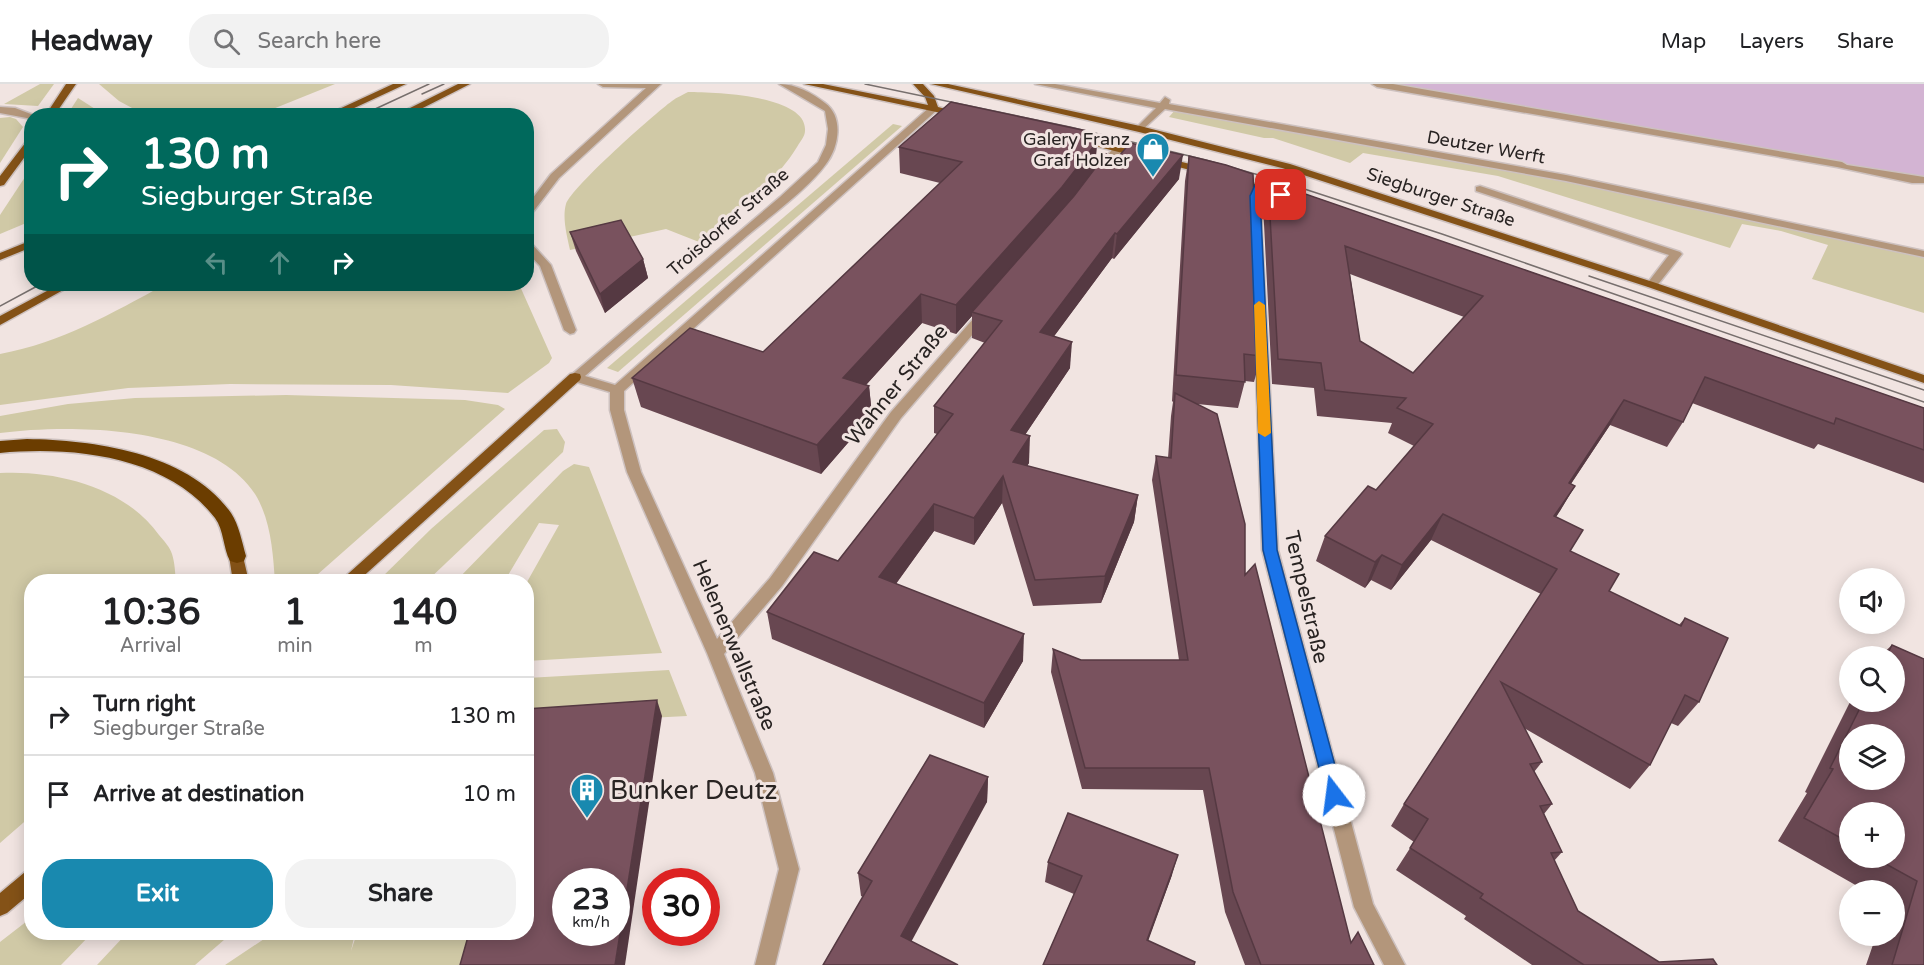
<!DOCTYPE html>
<meta charset="utf-8">
<style>
:root{--surface:#fff;--page:#f2f2f2;--text:#202124;--muted:#757577;--line:#e0e0e0;--accent:#1989af}
body{margin:0;font-family:"Varela Round",sans-serif;background:var(--page);color:var(--text);height:100vh;display:flex;flex-direction:column;font-size:22px;white-space:nowrap}
*{box-sizing:border-box;margin:0}
p{font-size:20px;color:var(--muted)}
.icon{flex:none;width:33px;height:33px;fill:none;stroke:currentColor;stroke-width:2;stroke-linecap:round;stroke-linejoin:round}
.map{position:relative;flex:1;overflow:hidden}
.details{position:absolute;left:24px;top:490px;width:510px;height:366px;display:flex;flex-direction:column;background:var(--surface);border-radius:24px;box-shadow:0 3px 15px #0003}
.details>*{flex:none}
.hud{position:absolute;left:24px;top:24px;width:510px;height:183px;border-radius:24px;box-shadow:0 3px 15px #0003;background:#00695c;color:#fff;overflow:hidden}
.fabs{position:absolute;left:1839px;top:484px;display:grid;gap:12px}
.fabs a{display:grid;place-items:center;width:66px;height:66px;border-radius:50%;background:var(--surface);box-shadow:0 3px 15px #0003;font-size:30px}
.speed{position:absolute;left:552px;top:784px;display:flex;gap:12px;font-size:30px;font-weight:700;text-align:center}
.speed>*{display:grid;place-content:center;width:78px;height:78px;border-radius:50%;background:var(--surface);box-shadow:0 3px 15px #0003;line-height:1}
.speed small{font-size:15px;font-weight:400}
.speed .limit{border:9px solid #d22;background:#fff;color:#111}
.pin{position:absolute;display:grid;place-items:center;width:51px;height:51px;color:#fff;margin:-26px;border-radius:12px;box-shadow:0 3px 9px #0006}
.me{position:absolute;width:66px;margin:-33px;rotate:345deg;stroke-linejoin:round;filter:drop-shadow(0 0 4px #0008)}
.turn{display:flex;align-items:center;gap:21px;height:126px;padding:0 18px;font-size:27px}
.turn .icon{width:78px;height:78px;stroke-width:2.5}
.turn b{display:block;font-size:42px;line-height:51px}
.lanes{display:flex;align-items:center;height:57px;padding:0 18px;background:#0003;justify-content:center;gap:30px;direction:ltr}
.lanes .off{opacity:.35}
.eta{display:flex;justify-content:space-evenly;align-items:center;height:102px;text-align:center}
.eta b{font-size:36px;font-weight:700;line-height:42px}
.action{display:flex;gap:12px;margin-top:auto;padding:12px 18px}
.action a{flex:1;height:69px;border-radius:24px;background:var(--accent);color:#fff;font-size:24px;font-weight:700;line-height:69px;text-align:center}
.action a+a{background:var(--page);color:var(--text)}
ul{padding:0;list-style:none}
li{display:flex;align-items:center;gap:18px;height:78px;padding:0 18px;border-top:2px solid var(--line)}
li div{flex:1}
li b{display:block;font-size:22px}
li em{font-style:normal}
header{display:flex;align-items:center;gap:36px;box-sizing:border-box;height:84px;padding:0 30px;background:var(--surface);border-bottom:2px solid var(--line)}
header strong{font-size:28px}
nav{display:flex;gap:33px;margin-inline-start:auto;font-size:21px}
.search{width:420px;height:54px;background:var(--page);display:flex;align-items:center;gap:15px;box-sizing:border-box;padding:0 21px;border-radius:24px;color:var(--muted);font-size:22px}
.map>svg:first-child{display:block}
.green{fill:#d0c9a6}
.water{fill:#d3b4d3}
.lines{fill:none;stroke-linecap:round;stroke-linejoin:round}
.minor-casing{stroke:#cdc1bf;stroke-width:3}
.major-casing{stroke:#cdc1bf;stroke-width:3}
.highway-casing{stroke:#cdc1bf;stroke-width:3}
.minor{fill:#b3967b;fill-rule:evenodd}
.major{fill:#845217;fill-rule:evenodd}
.highway{fill:#6b3d00;fill-rule:evenodd}
.tram{stroke:#776f6d;stroke-width:1.5}
.wall{fill:#684751;fill-rule:evenodd}
.shaded-wall{fill:#553942}
.building{fill:#79525e;stroke:#553942;stroke-width:1.5;fill-rule:evenodd}
.route{fill:#1a73e8;stroke:#114b97;stroke-width:1.5}
.slow{fill:#f59e0b}
.labels{text-anchor:middle;dominant-baseline:central;stroke-width:6;stroke-linejoin:round;paint-order:stroke}
.far-poi-label{font-size:18px;fill:#282322;stroke:#f1e4e1;text-anchor:end}
.far-street-label{font-size:18px;fill:#282322;stroke:#f1e4e1}
.street-label{font-size:21px;fill:#282322;stroke:#f1e4e1}
.near-poi-label{font-size:26px;fill:#282322;stroke:#f1e4e1;text-anchor:start}
</style>
<header>
<strong>Headway</strong>
<div class="search"><svg class="icon" aria-label="search" viewBox="0 0 24 24"><circle cx="10" cy="10" r="6"/><path d="M15 15l6 6"/></svg>Search here</div>
<nav><a>Map</a><a>Layers</a><a>Share</a></nav>
</header>
<div class="map">
<svg width="1924" height="881" viewBox="0 0 1924 881">
<rect width="100%" height="100%" fill="#f1e4e1"/>
<g class="green">
<path d="M40,0H54L38,22L4,20Z"/>
<path d="M99,0H335L258,31L147,32L119,17Z"/>
<path d="M688,8C713,8 808,11 805,47C805,52 800,58 797,63C773,102 734,129 699,158L666,145L570,166C567,152 562,134 566,120C572,103 654,30 672,17C677,13 683,11 688,8Z"/>
<path d="M78,14L103,30L106,31H67Z"/>
<path d="M1176,25L1566,94L1924,170V229L1812,195L1828,161L1781,147L1742,140L1730,164L1498,92L1363,69L1350,79L1273,54H1264L1169,33Z"/>
<path d="M10,33L16,35L23,43L0,79V34Z"/>
<path d="M893,40L902,42L618,288L607,284Z"/>
<path d="M31,84V137L0,150V131Z"/>
<path d="M166,200H519L552,274L549,279L508,309L391,301L230,300L128,304L0,321V270C63,258 110,230 166,200Z"/>
<path d="M286,311L465,316L498,321L505,325L309,498H275C273,469 271,436 255,410C210,341 72,340 0,349V332L68,320L135,314Z"/>
<path d="M557,345L565,358L563,368L426,498H377L431,445L544,346Z"/>
<path d="M574,380L589,383L662,569L527,577V498L559,441L539,439L504,498H455L563,387Z"/>
<path d="M0,389C56,386 125,403 159,451C164,457 170,463 172,470C175,479 175,489 176,498H32L31,732L0,759Z"/>
<path d="M669,586L687,632L533,640L527,662V594Z"/>
<path d="M31,834L32,849H92L61,881H0V858Z"/>
<path d="M127,849H232L195,881H97Z"/>
<path d="M280,849H355L351,867L357,849H483L470,881H225L264,855Z"/>
</g>
<path class="water" d="M1377,0H1924V96Z"/>
<g class="lines">
<g class="minor-casing">
<g id="minor">
<path d="M598,0H661L559,94L533,128L532,146L526,149V123L551,90L646,4L603,3Z"/>
<path d="M779,0C796,0 812,9 825,19C844,33 839,63 826,80C809,104 771,132 748,151C694,198 639,245 585,292L615,301L931,22H937V26L624,307V326L641,388L717,555L770,494L891,328L982,225L986,224L992,228L901,334L782,502L724,570L773,689L799,785L775,881H755L779,785L755,689L707,569L627,388L610,326V308L570,296L569,293L780,113L818,78L826,61L828,45L825,27Z"/>
<path d="M1035,0H1055L1160,19L1165,13L1170,16L1169,20L1566,91L1924,167V173L1566,97L1165,25L1140,48L1135,45L1156,24Z"/>
<path d="M1372,0H1393L1842,78L1847,81L1924,93V99H1912L1837,83L1377,3Z"/>
<path d="M0,23L15,24L36,32H32V35L0,29Z"/>
<path d="M1114,63L1123,65L1102,93H1094L1093,91Z"/>
<path d="M1258,100L1263,103L1260,112L1278,466L1373,820L1405,881H1384L1354,823L1262,466L1250,112L1253,103Z"/>
<path d="M1480,102L1680,168L1682,170L1656,203H1648L1646,201L1669,171L1476,107V103Z"/>
<path d="M526,157L530,158L551,181L576,246L574,249L570,250L564,246L540,182L526,167Z"/>
</g>
</g>
<g class="major-casing">
<g id="major">
<path d="M66,0H76L54,32H45Z"/>
<path d="M393,0H406L337,32H324Z"/>
<path d="M458,0H470L407,32H394Z"/>
<path d="M804,0H823L928,21L925,13L913,0H923L934,12L938,23L965,30L960,33Z"/>
<path d="M931,0H948L1140,42L1290,80L1656,199L1924,291V299L1648,203L1282,84L1139,48Z"/>
<path d="M1078,52L1210,85L1211,87L1206,90L1075,57V53Z"/>
<path d="M32,53V63L4,101L0,102V92L29,54Z"/>
<path d="M1234,93L1287,110L1288,112L1283,115L1230,98L1229,96Z"/>
<path d="M32,156V163L0,176V169Z"/>
<path d="M60,200H74L0,241V232Z"/>
<path d="M575,289L580,290L581,293L580,296L357,498H339L570,290Z"/>
<path d="M237,466L242,468L249,498H233L229,472L232,468Z"/>
<path d="M32,786V808L7,829L0,832V809L25,788Z"/>
</g>
</g>
<g class="highway-casing">
<path id="highway" d="M27,355C94,356 189,369 231,429C239,441 242,458 246,472L244,477L237,479L230,477C223,464 224,446 215,434C167,372 73,362 0,369V357Z"/>
</g>
<use href="#minor" class="minor"/>
<use href="#major" class="major"/>
<use href="#highway" class="highway"/>
<g class="tram">
<path d="M865,0L1070,43L1206,76L1280,97L1442,150L1924,318"/>
<path d="M422,10L444,0"/>
<path d="M360,32L429,0"/>
<path d="M1589,192L1924,306"/>
<path d="M0,222L41,200"/>
</g>
</g>
<g class="wall">
<path d="M1097,58L1095,85L1114,78L1179,95L1114,175L1112,174L1054,252L1070,284L1025,351L1029,379L1027,382L1138,411L1134,438L1101,519L1033,522L1002,419L974,461L934,447L896,500L1023,577L984,644L772,555L767,528L838,477L937,350L934,349V322L985,259L972,254V232L956,250L922,239L866,301L869,302L872,331L821,390L641,323L632,294L763,268L940,99L900,89L899,63Z"/>
<path d="M1189,72L1261,272L1254,298L1245,297L1238,324L1197,320L1351,859L1374,881H1245L1225,828L1203,706L1082,705L1051,588L1053,565L1081,576H1179L1152,396L1156,372L1168,374L1171,332L1173,318L1172,317L1185,97Z"/>
<path d="M1268,97L1924,324V399L1818,360L1814,365L1692,319L1683,338L1667,363L1610,341L1571,400L1575,402L1556,433L1570,467L1609,507L1679,541L1685,534L1699,618L1678,642L1671,639L1650,681L1630,705L1524,644L1542,678L1534,688L1552,720L1544,730L1562,768L1554,777L1578,827L1659,878L1717,881H1532L1464,835L1466,832L1396,786L1414,758L1391,742L1404,720L1541,510L1431,456L1391,506L1371,496L1365,504L1316,477L1325,452L1376,406L1414,362L1388,349L1392,339L1317,332L1314,304L1272,300L1263,120ZM1350,190L1464,233L1413,289L1360,257Z"/>
<path d="M570,148L643,175L648,194L605,229L576,167Z"/>
<path d="M1892,561L1924,575V881H1866L1876,852H1894V807H1866L1778,757L1807,709L1805,708L1850,618H1894V573H1879ZM1850,729L1894,774H1850Z"/>
<path d="M988,693L987,718L823,881L863,813L861,812L858,789Z"/>
<path d="M1048,778L1172,791L1148,856L1043,881L1074,810L1045,798Z"/>
</g>
<g class="shaded-wall">
<path d="M1097,58L1095,85L1060,131L972,228V232L956,250V221Z"/>
<path d="M1183,71L1179,95L1114,175L1117,150Z"/>
<path d="M1115,149L1112,174L1038,274L1040,248Z"/>
<path d="M643,175L648,194L605,229L600,210Z"/>
<path d="M921,210L922,239L846,323L843,294Z"/>
<path d="M1072,258L1070,284L1010,373L1011,346Z"/>
<path d="M869,302L872,331L821,390L817,361Z"/>
<path d="M1624,316L1610,341L1554,425L1569,399Z"/>
<path d="M1030,352L1029,379L1011,405L1013,378Z"/>
<path d="M1003,392L1002,419L974,461V434Z"/>
<path d="M1575,402L1560,427L1539,458L1554,432Z"/>
<path d="M1138,411L1134,438L1101,519L1105,492Z"/>
<path d="M934,420V447L881,520L879,493Z"/>
<path d="M1443,430L1431,456L1391,506L1402,481Z"/>
<path d="M1382,471L1371,496L1365,504L1375,478Z"/>
<path d="M1024,550L1023,577L984,644V619Z"/>
<path d="M657,616L662,632L625,881H615Z"/>
<path d="M988,693L987,718L903,873L901,852Z"/>
<path d="M1178,771L1172,791L1142,874L1147,856Z"/>
</g>
<g class="building">
<path d="M951,18L1087,47L1097,58L1062,103L956,221L921,210L843,294L869,302L817,361L632,294L690,244L763,268L962,78L899,63Z"/>
<path d="M1130,59L1183,71L1117,150L1115,149L1040,248L1072,258L1011,346L1030,352L1013,378L1138,411L1105,492L1035,496L1003,392L974,434L934,420L879,493L1024,550L984,619L767,528L814,468L838,477L953,330L934,322L1002,237L972,228L1074,112L1106,70L1114,78Z"/>
<path d="M1189,72L1226,81L1253,90L1261,272L1244,270L1245,298L1176,291Z"/>
<path d="M1268,97L1924,324V366L1836,334L1834,340L1705,293L1683,338L1624,316L1569,399L1575,402L1554,432L1583,446L1570,467L1619,490L1609,507L1681,542L1685,534L1728,554L1699,618L1685,611L1650,681L1501,598L1542,678L1530,680L1552,720L1540,722L1562,768L1551,769L1578,827L1659,878L1713,875L1717,881H1584L1480,814L1483,810L1410,764L1428,735L1404,720L1557,485L1443,430L1402,481L1382,471L1375,478L1325,452L1368,402L1376,406L1433,340L1397,324L1406,314L1325,306L1321,279L1278,275ZM1345,162L1483,212L1413,289L1360,257Z"/>
<path d="M621,136L643,175L600,210L570,148Z"/>
<path d="M1175,309L1217,330L1245,440V491L1255,480L1351,859L1358,848L1374,881H1261L1233,808L1209,684H1085L1053,565L1081,576H1188L1156,372L1171,374Z"/>
<path d="M1892,561L1924,575V881H1892L1917,797L1875,774H1894V729H1850V759L1804,734L1833,685L1830,684L1863,618H1894V573H1886ZM1850,651H1894V696H1850Z"/>
<path d="M657,616L615,881H460L469,849H526V625ZM566,798H616V849H566Z"/>
<path d="M930,671L988,693L901,852L958,881H823L872,797L858,789Z"/>
<path d="M1068,729L1178,771L1147,856L1195,878L1194,881H1043L1082,792L1048,778Z"/>
</g>
<path class="route" d="M1258,100L1285,111L1281,114L1261,107L1260,112L1277,466L1343,711L1340,717L1334,719L1328,717L1326,711L1263,466L1250,112L1255,101Z"/>
<path class="slow" d="M1259,217L1265,221L1271,349L1265,353L1258,349L1254,221Z"/>
<defs>
<g id="shop-pin" transform="scale(1.725)"><path d="M0 17L-7.5 6A9.5 9.5 0 1 1 7.5 6Z" fill="#1989af" stroke="#f1e4e1"/><path d="M-5-2.5h2.3a2.7 3.5 0 0 1 5.4 0H5L5.5 6h-11ZM-1.5-2.5h3a1.5 2.3 0 0 0-3 0Z" fill="#fff"/></g>
<g id="building-pin" transform="scale(1.725)"><path d="M0 17L-7.5 6A9.5 9.5 0 1 1 7.5 6Z" fill="#1989af" stroke="#f1e4e1"/><path d="M-4-6H4V6H1V3H-1V6H-4ZM-2.5-4.3h1.7v1.8h-1.7ZM.8-4.3h1.7v1.8H.8ZM-2.5-1h1.7V.8h-1.7ZM.8-1h1.7V.8H.8Z" fill="#fff"/></g>
</defs>
<g fill-rule="evenodd">
<use href="#shop-pin" x="1153" y="65"/>
<use href="#building-pin" x="587" y="706"/>
</g>
<g class="labels">
<g class="far-poi-label">
<text x="1130" y="55">Galery Franz<tspan x="1130" dy="21">Graf Holzer</tspan></text>
</g>
<g class="far-street-label">
<text transform="translate(1486 63) rotate(10)">Deutzer Werft</text>
<text transform="translate(1441 113) rotate(18)">Siegburger Straße</text>
<text transform="translate(728 138) rotate(-41)">Troisdorfer Straße</text>
</g>
<g class="street-label">
<text transform="translate(897 301) rotate(-51)">Wahner Straße</text>
<text transform="translate(1306 513) rotate(77)">Tempelstraße</text>
<text transform="translate(734 561) rotate(67)">Helenenwallstraße</text>
</g>
<g class="near-poi-label">
<text x="610" y="706">Bunker Deutz</text>
</g>
</g>
</svg>
<div class="fabs">
<a><svg class="icon" aria-label="sound" viewBox="0 0 24 24"><path d="M4 9h4l5-4v14l-5-4H4zM17 9q2 3 0 6"/></svg></a>
<a><svg class="icon" aria-label="search" viewBox="0 0 24 24"><circle cx="10" cy="10" r="6"/><path d="M15 15l6 6"/></svg></a>
<a><svg class="icon" aria-label="layers" viewBox="0 0 24 24"><path d="M12 4l9 5-9 5-9-5zM3 14l9 5 9-5"/></svg></a>
<a>+</a>
<a>−</a>
</div>
<div class="speed"><div>23<small>km/h</small></div><div class="limit">30</div></div>
<div class="pin" style="left:1281px;top:111px;background:#d93025"><svg class="icon" aria-label="arrive" viewBox="0 0 24 24"><path d="M6 21V4h12l-3 4 3 4H6"/></svg></div>
<svg class="me" style="left:1334px;top:711px" viewBox="-20 -20 40 40"><circle r="19" fill="#fff"/><path d="M0-13L10 11 0 6-10 11z" fill="#1a73e8"/></svg>
<div class="hud">
<div class="turn"><svg class="icon" aria-label="right" viewBox="0 0 24 24"><path d="M7 20v-9h11M14 6l5 5-5 5"/></svg><div><b>130 m</b>Siegburger Straße</div></div>
<div class="lanes"><svg class="icon off" aria-label="left" viewBox="0 0 24 24"><path d="M17 20v-9H6M10 6l-5 5 5 5"/></svg><svg class="icon off" aria-label="ahead" viewBox="0 0 24 24"><path d="M12 20V5M6 11l6-6 6 6"/></svg><svg class="icon" aria-label="right" viewBox="0 0 24 24"><path d="M7 20v-9h11M14 6l5 5-5 5"/></svg></div>
</div>
<section class="details">
<div class="eta">
<div><b>10:36</b><p>Arrival</p></div>
<div><b>1</b><p>min</p></div>
<div><b>140</b><p>m</p></div>
</div>
<ul>
<li><svg class="icon" aria-label="right" viewBox="0 0 24 24"><path d="M7 20v-9h11M14 6l5 5-5 5"/></svg><div><b>Turn right</b><p>Siegburger Straße</p></div><em>130 m</em></li>
<li><svg class="icon" aria-label="arrive" viewBox="0 0 24 24"><path d="M6 21V4h12l-3 4 3 4H6"/></svg><div><b>Arrive at destination</b></div><em>10 m</em></li>
</ul>
<div class="action"><a>Exit</a><a>Share</a></div>
</section>
</div>
